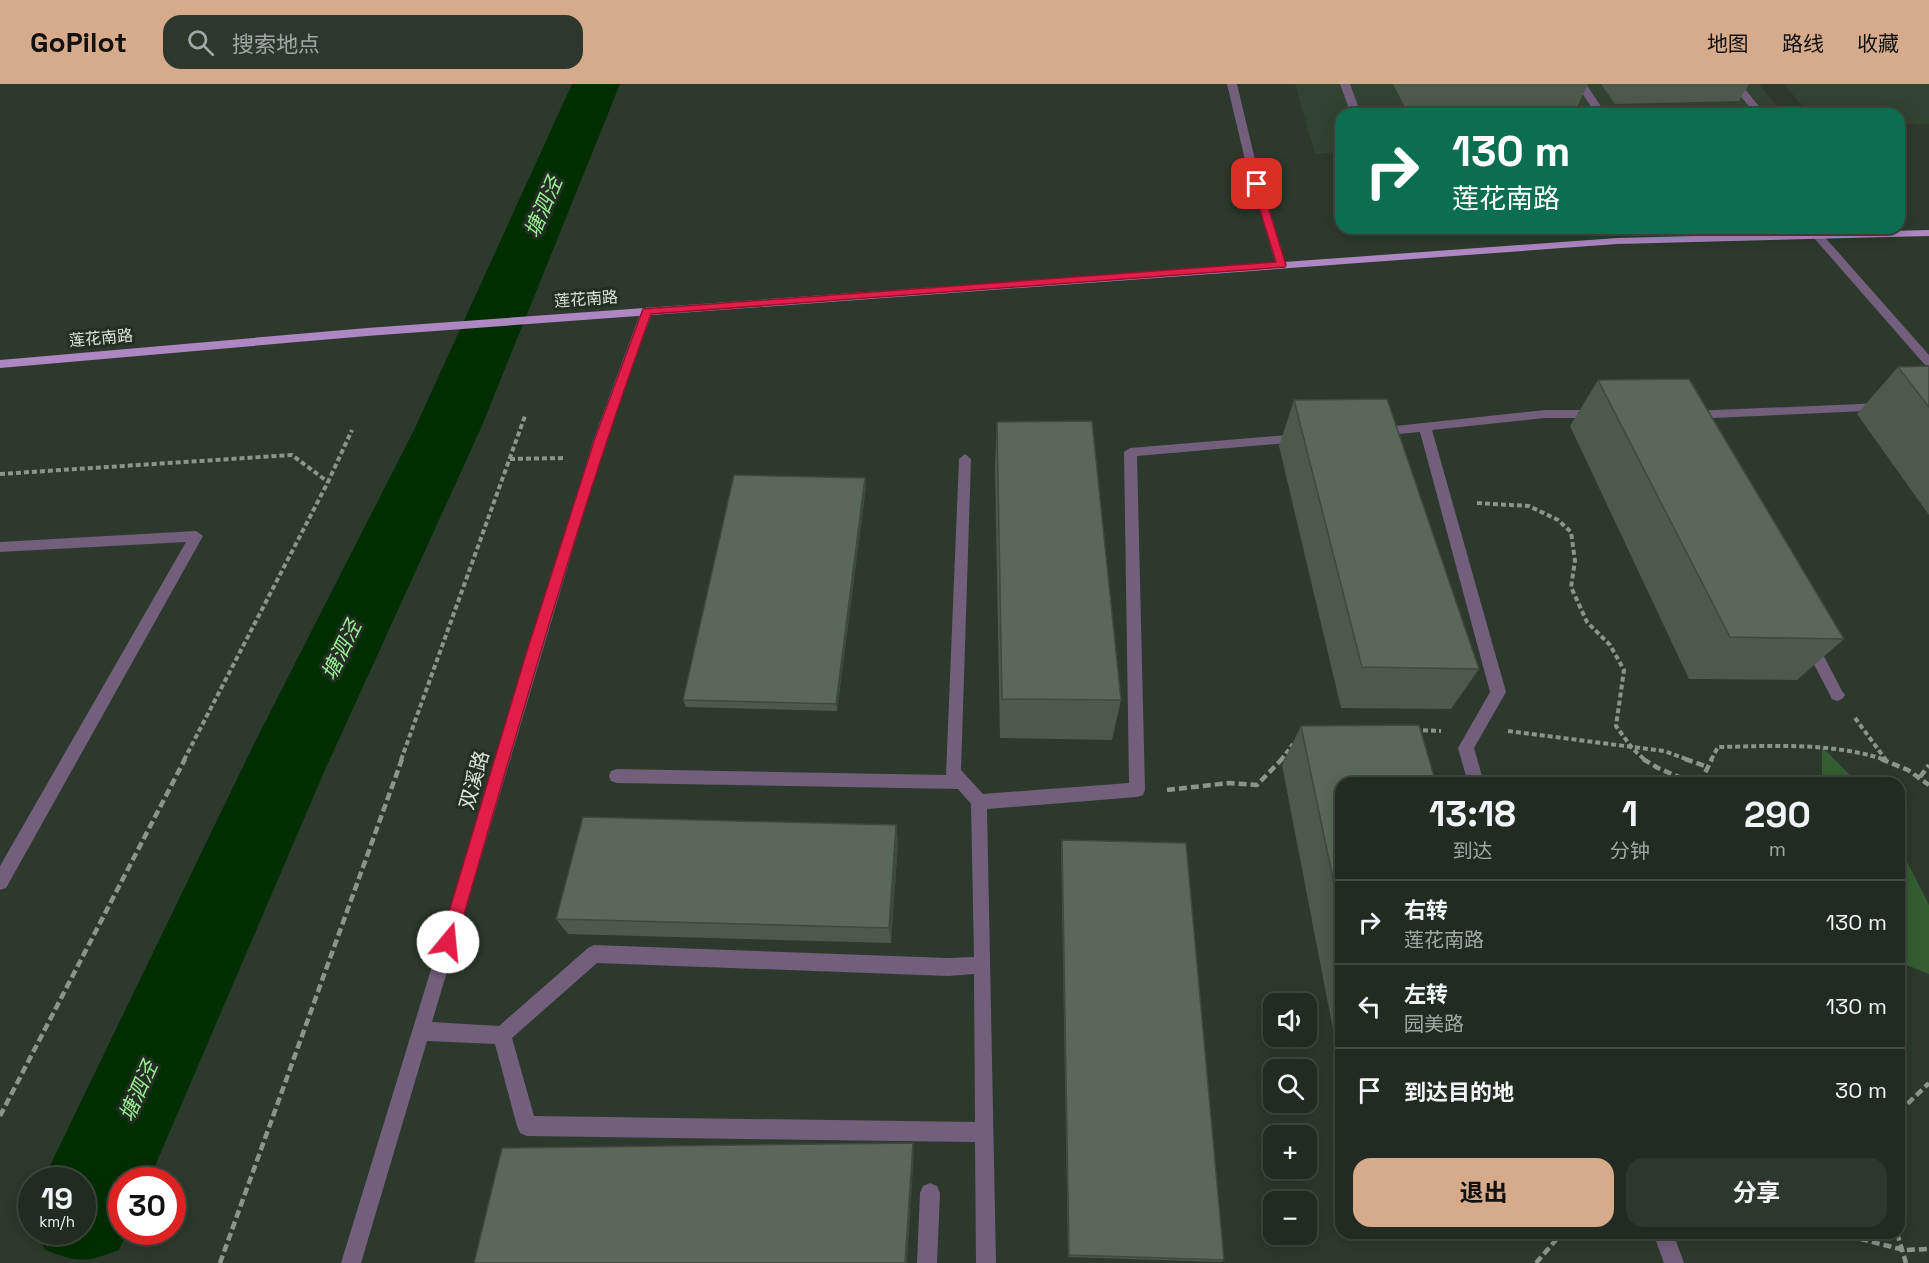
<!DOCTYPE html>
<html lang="zh">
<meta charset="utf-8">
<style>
:root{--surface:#222b21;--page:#2e372e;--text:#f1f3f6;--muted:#a2a7a5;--line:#3f473f;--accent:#d6ab8b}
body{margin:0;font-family:"Space Grotesk","Noto Sans SC",sans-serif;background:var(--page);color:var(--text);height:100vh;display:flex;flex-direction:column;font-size:22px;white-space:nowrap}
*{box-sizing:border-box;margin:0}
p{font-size:20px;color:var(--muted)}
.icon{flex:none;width:33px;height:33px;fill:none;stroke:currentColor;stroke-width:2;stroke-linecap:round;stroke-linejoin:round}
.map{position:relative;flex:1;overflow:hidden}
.side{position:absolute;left:1335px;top:693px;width:570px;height:462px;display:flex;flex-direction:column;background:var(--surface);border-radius:18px;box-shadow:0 3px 15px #0003,0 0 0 2px var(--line)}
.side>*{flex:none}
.banner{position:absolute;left:1335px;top:24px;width:570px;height:126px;border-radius:18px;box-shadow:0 3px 15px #0003,0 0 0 2px var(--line);background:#0b6e4f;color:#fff;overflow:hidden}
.tools{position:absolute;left:1263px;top:909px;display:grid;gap:12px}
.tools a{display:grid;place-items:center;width:54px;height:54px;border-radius:12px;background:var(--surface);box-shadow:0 3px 15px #0003,0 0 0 2px var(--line);font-size:30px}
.speed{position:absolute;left:18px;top:1083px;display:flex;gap:12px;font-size:30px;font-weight:700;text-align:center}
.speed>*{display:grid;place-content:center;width:78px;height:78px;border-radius:50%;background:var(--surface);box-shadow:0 3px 15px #0003,0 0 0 2px var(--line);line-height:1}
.speed small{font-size:15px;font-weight:400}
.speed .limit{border:9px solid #d22;background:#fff;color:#111}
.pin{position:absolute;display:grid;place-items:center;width:51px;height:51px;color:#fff;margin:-26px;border-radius:12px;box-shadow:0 3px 9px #0006}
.me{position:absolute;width:66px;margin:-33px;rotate:17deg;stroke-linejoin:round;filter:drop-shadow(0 0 4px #0008)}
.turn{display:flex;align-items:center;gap:21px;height:126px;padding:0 18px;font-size:27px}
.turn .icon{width:78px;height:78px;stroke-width:2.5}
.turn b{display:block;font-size:42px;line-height:51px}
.eta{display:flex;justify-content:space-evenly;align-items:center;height:102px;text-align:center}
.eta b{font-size:36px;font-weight:700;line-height:42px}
.cta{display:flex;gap:12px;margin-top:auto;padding:12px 18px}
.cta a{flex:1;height:69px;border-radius:18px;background:var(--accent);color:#111;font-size:24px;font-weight:700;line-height:69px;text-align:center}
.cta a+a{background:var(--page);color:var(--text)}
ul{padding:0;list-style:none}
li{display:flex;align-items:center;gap:18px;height:84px;padding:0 18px;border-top:2px solid var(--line)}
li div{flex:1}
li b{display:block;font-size:22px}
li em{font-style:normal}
header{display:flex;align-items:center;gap:36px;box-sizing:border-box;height:84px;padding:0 30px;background:var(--accent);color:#111}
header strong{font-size:28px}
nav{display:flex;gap:33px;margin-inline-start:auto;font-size:21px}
.search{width:420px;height:54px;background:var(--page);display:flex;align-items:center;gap:15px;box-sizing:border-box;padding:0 21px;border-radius:18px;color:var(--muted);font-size:22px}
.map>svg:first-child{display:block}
.built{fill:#324331}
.green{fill:#345e32}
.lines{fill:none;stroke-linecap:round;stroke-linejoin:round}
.river{fill:#002e00;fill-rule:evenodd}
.path-far1{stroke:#8c958b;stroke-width:4;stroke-dasharray:5 3;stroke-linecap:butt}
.path{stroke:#8c958b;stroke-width:4.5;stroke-dasharray:8 4;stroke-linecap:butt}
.minor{fill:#725f7c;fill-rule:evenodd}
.primary{fill:#ad86c2;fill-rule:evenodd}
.wall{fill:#4d594d}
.shaded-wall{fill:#3f493e}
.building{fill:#5a6859;stroke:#3f493e;stroke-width:1.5}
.route{fill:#e11d48;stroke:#92132f;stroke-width:1.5}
.labels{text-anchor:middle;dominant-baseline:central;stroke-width:6;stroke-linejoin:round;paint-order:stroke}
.far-street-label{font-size:16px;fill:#dce3db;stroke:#232f22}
.street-label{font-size:20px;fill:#dce3db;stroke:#232f22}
.water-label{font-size:21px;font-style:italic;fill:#9cee96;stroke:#232f22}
</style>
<header>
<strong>GoPilot</strong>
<div class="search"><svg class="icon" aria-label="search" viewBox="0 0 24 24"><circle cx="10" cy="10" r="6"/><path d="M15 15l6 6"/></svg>搜索地点</div>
<nav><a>地图</a><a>路线</a><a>收藏</a></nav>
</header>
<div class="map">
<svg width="1929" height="1179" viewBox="0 0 1929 1179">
<rect width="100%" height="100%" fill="#2d392c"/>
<g class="built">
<path d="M1295,0H1759L1784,30H1341V68L1315,70Z"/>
<path d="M1784,0H1929V40H1899V30H1809Z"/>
</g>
<g class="green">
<path d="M1822,663L1858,699H1822Z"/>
<path d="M1899,762L1929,821V890L1899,878Z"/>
</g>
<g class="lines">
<g class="river">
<path d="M572,0H620L481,344L324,688L149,1096H122V1148H127L119,1166C83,1179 81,1179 45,1166L37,1148H82V1096H43L45,1092L253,662L415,344Z"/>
<path d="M32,1123V1135L29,1129Z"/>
</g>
<g class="path-far1">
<path d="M510,375L565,374"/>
<path d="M0,390L292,371L328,398"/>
<path d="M1477,419L1529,422L1558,436L1571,448L1575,477L1571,503L1587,538L1610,561L1624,586L1616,642L1632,664L1645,676"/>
<path d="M1855,634L1886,676"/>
<path d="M1415,646L1441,647"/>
<path d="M1508,647L1664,667L1689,676"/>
<path d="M184,676L328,398L352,346"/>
<path d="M401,676L525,332"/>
<path d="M1281,676L1293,660"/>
<path d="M1711,676L1718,663C1774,662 1832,658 1886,676"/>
</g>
<g class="path">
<path d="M1643,675L1658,684L1693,699"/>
<path d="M1685,675L1708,683"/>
<path d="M1881,675L1908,686L1929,701"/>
<path d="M1920,693L1929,681"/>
<path d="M1700,699L1712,675"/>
<path d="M1167,706L1229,699L1257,701L1282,675"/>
<path d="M1899,1028L1929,999"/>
<path d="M0,1032L185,675"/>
<path d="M1837,1149L1904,1166L1929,1165"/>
<path d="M1897,1149L1906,1179"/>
<path d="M220,1179L402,675"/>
<path d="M1536,1179L1562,1149"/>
</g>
<g class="minor">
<path d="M1227,0H1237L1256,80L1286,181L1285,183L1281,184L1276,181L1246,80Z"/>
<path d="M1340,0H1350L1361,30H1351Z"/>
<path d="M1576,0H1586L1606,30H1596Z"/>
<path d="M1731,0H1741L1765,30H1755Z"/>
<path d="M1818,149L1822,150L1929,271V282L1925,281L1814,154V150Z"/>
<path d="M647,223L653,227L606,354L432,938L499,942L588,864L594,861L948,874L974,873L971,720L958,705L617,699L611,697L609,692L611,687L617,685L946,691L959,375L965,370L971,375L961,686L983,710L1129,699L1124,368L1130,364L1299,350L1305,354L1299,358L1137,372L1145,706L1143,711L1137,713L987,725L996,1179H976L975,1058L527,1052L520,1049L517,1042L495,960L427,957L361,1179H341L594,354L641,227ZM597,879L948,892L974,890L975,1038L534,1032L512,954Z"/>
<path d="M1883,319L1889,323L1887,326L1691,335L1685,331L1691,327Z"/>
<path d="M1545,326H1598L1604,330L1598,334H1545L1432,346L1506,608L1474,664L1484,699H1468L1458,664L1490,608L1420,348L1377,352L1371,348L1377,344Z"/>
<path d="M196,447L203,452L6,804L0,806V782L186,458L0,468V458Z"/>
<path d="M1811,555L1816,557L1842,607L1845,611L1842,615L1837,617L1832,615L1804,561L1806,557Z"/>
<path d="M930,1099L937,1102L940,1109L937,1179H917L920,1109L923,1102Z"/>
<path d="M1653,1149H1673L1684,1179H1664Z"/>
</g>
<path class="primary" d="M1929,146V152L1617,160L367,252L0,284V276L367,244L1617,154Z"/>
</g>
<g class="wall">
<path d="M1393,0H1588L1576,25L1408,29Z"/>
<path d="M1601,0H1749L1739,17L1615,20Z"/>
<path d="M1929,282V431L1857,330L1898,283Z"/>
<path d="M1598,296L1844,555L1797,596L1689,595L1570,342Z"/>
<path d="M1294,316L1479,585L1451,625L1341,624L1279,362Z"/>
<path d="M997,338L1121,616L1112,656L1000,654L995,383Z"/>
<path d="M865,394L866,402L837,627L686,623L683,616Z"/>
<path d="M1301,642L1341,699V987L1282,681Z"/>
<path d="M896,741L898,758L891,859L568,850L556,835Z"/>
<path d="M1062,756L1224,1176L1221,1178L1068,1173L1061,762Z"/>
</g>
<g class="shaded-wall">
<path d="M865,394L866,402L837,627L836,620Z"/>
<path d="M896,741L898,758L891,859L889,844Z"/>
<path d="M913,1059L914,1069L907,1179H905Z"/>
</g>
<g class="building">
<path d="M1929,282V323L1898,283Z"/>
<path d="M1689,295L1844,555L1730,553L1598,296Z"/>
<path d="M1387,315L1479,585L1362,583L1294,316Z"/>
<path d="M1092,337L1121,616L1002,615L997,338Z"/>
<path d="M734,391L865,394L836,620L683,616Z"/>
<path d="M1419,641L1436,699H1341V833L1301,642Z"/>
<path d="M583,733L896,741L889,844L556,835Z"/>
<path d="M1062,756L1186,759L1224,1176L1069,1171Z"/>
<path d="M913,1059L905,1179H474L502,1064Z"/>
</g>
<path class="route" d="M1257,97L1261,100L1286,181L1285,183L651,230C576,437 517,648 456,858L454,864L448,866L442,864L440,858L526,570L595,354L643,225L1276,178L1252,100Z"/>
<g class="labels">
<g class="far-street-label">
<text transform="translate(586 215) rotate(-4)">莲花南路</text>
<text transform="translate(101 254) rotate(-5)">莲花南路</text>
</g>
<g class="street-label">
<text transform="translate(474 696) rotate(-74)">双溪路</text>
</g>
<g class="water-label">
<text transform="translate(543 123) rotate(-67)">塘泗泾</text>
<text transform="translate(341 566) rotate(-64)">塘泗泾</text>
<text transform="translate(138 1007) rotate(-66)">塘泗泾</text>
</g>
</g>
</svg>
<div class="tools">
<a><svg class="icon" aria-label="sound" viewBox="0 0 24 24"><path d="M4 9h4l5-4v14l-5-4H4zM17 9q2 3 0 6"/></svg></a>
<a><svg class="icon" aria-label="search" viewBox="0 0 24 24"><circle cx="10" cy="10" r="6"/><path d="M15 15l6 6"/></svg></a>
<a>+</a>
<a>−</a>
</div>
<div class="speed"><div>19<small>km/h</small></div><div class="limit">30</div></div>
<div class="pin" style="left:1257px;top:100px;background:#d93025"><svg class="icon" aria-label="arrive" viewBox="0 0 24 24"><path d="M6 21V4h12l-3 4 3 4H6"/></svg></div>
<svg class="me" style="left:448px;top:858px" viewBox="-20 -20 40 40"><circle r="19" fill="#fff"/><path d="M0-13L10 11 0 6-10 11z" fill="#e11d48"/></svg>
<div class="banner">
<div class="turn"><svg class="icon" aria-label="right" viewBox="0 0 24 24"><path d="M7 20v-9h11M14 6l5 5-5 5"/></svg><div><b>130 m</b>莲花南路</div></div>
</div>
<section class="side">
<div class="eta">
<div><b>13:18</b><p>到达</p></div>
<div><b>1</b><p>分钟</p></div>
<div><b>290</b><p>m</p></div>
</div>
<ul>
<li><svg class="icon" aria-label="right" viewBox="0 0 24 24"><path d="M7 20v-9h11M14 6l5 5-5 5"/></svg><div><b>右转</b><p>莲花南路</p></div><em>130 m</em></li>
<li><svg class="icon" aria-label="left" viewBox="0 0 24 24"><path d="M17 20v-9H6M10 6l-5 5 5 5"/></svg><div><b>左转</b><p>园美路</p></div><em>130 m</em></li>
<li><svg class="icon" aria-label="arrive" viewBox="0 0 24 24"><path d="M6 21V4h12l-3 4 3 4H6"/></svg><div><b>到达目的地</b></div><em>30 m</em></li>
</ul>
<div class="cta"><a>退出</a><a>分享</a></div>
</section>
</div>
